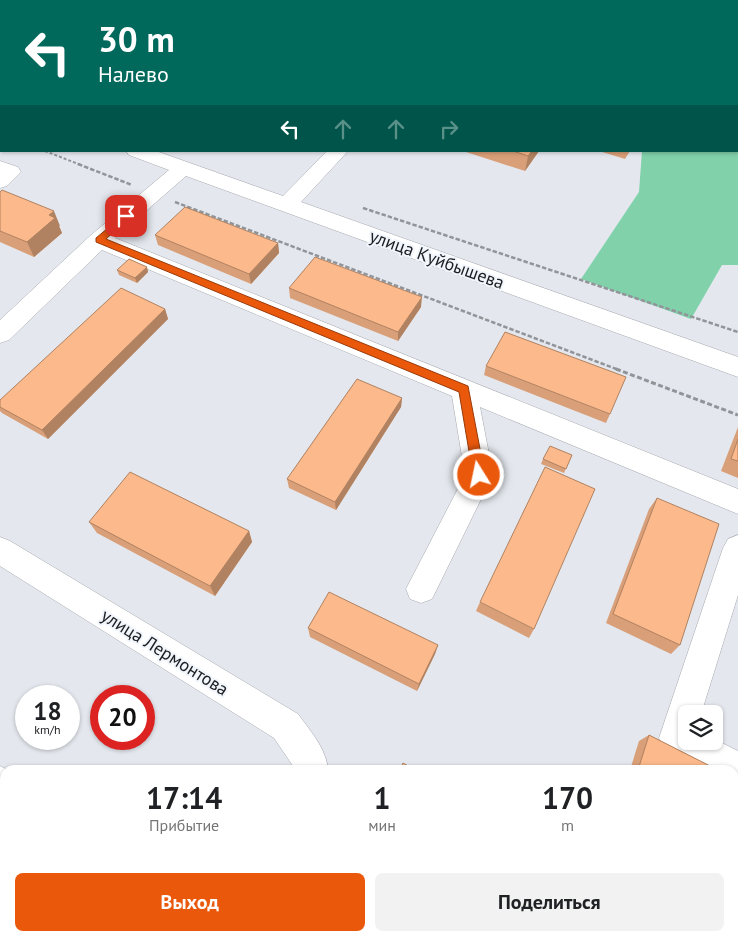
<!DOCTYPE html>
<html lang="ru">
<meta charset="utf-8">
<style>
:root{--surface:#fff;--page:#f2f2f2;--text:#202124;--muted:#757577;--accent:#ea580c}
body{margin:0;font-family:"PT Sans",sans-serif;background:var(--page);color:var(--text);height:100vh;display:flex;flex-direction:column;font-size:19px;white-space:nowrap}
*{box-sizing:border-box;margin:0}
p{font-size:16px;color:var(--muted)}
.icon{flex:none;width:28px;height:28px;fill:none;stroke:currentColor;stroke-width:2;stroke-linecap:round;stroke-linejoin:round}
.map{position:relative;flex:1;overflow:hidden}
.panel{position:absolute;left:0px;top:765px;width:739px;height:176px;display:flex;flex-direction:column;background:var(--surface);border-radius:15px 15px 0 0;box-shadow:0 1px 4px #0004}
.panel>*{flex:none}
.guide{position:absolute;left:0px;top:0px;width:739px;height:152px;box-shadow:0 1px 4px #0004;background:#00695c;color:#fff;overflow:hidden}
.tools{position:absolute;left:678px;top:705px;display:grid;gap:10px}
.tools a{display:grid;place-items:center;width:45px;height:45px;border-radius:8px;background:var(--surface);box-shadow:0 1px 4px #0004;font-size:25px}
.speed{position:absolute;left:15px;top:685px;display:flex;gap:10px;font-size:25px;font-weight:700;text-align:center}
.speed>*{display:grid;place-content:center;width:65px;height:65px;border-radius:50%;background:var(--surface);box-shadow:0 1px 4px #0004;line-height:1}
.speed small{font-size:12px;font-weight:400}
.speed .limit{border:8px solid #d22;background:#fff;color:#111}
.pin{position:absolute;display:grid;place-items:center;width:42px;height:42px;color:#fff;margin:-21px;border-radius:10px;box-shadow:0 2px 8px #0006}
.me{position:absolute;width:55px;margin:-28px;rotate:350deg;stroke-linejoin:round;filter:drop-shadow(0 0 4px #0008)}
.turn{display:flex;align-items:center;gap:18px;height:105px;padding:0 15px;font-size:22px}
.turn .icon{width:65px;height:65px;stroke-width:2.5}
.turn b{display:block;font-size:35px;line-height:42px}
.lanes{display:flex;align-items:center;height:48px;padding:0 15px;background:#0003;justify-content:center;gap:25px;direction:ltr}
.lanes .off{opacity:.35}
.eta{display:flex;justify-content:space-evenly;align-items:center;height:85px;text-align:center}
.eta b{font-size:30px;font-weight:700;line-height:35px}
.primary-button{display:flex;gap:10px;margin-top:auto;padding:10px 15px}
.primary-button a{flex:1;height:58px;border-radius:8px;background:var(--accent);color:#fff;font-size:20px;font-weight:700;line-height:58px;text-align:center}
.primary-button a+a{background:var(--page);color:var(--text)}
.map>svg:first-child{display:block}
.green{fill:#81d1aa}
.lines{fill:none;stroke-linecap:round;stroke-linejoin:round}
.minor-casing{stroke:#a5a9af;stroke-width:1}
.path-far2{stroke:#919498;stroke-width:2;stroke-dasharray:3 2;stroke-linecap:butt}
.path-far1{stroke:#919498;stroke-width:2.5;stroke-dasharray:4.5 2;stroke-linecap:butt}
.path{stroke:#919498;stroke-width:3;stroke-dasharray:5 2.5;stroke-linecap:butt}
.minor{fill:#fff;fill-rule:evenodd}
.wall{fill:#d99f78}
.shaded-wall{fill:#b08261}
.building{fill:#fcb98b;stroke:#b08261}
.route{fill:#ea580c;stroke:#983908}
.labels{text-anchor:middle;dominant-baseline:central;stroke-width:4;stroke-linejoin:round;paint-order:stroke}
.street-label{font-size:18px;fill:#1d1e21;stroke:#f1f5fc}
</style>
<div class="map">
<svg width="738" height="941" viewBox="0 0 738 941">
<rect width="100%" height="100%" fill="#e4e8ee"/>
<g class="green">
<path d="M0,0H134L1,1V64Z"/>
<path d="M151,0H738V265H722L691,319L581,279L639,192L642,151H738V1Z"/>
</g>
<g class="lines">
<g class="minor-casing">
<g id="minor">
<rect x="0" y="95" width="1" height="12"/>
<path d="M126,151H156L283,196L327,151H348L301,202L738,357V377L186,176L115,238L738,489V514L480,407L493,475L432,599L421,603L410,599L406,589L465,475L452,396L102,250L9,340L0,343V320L91,235L169,170L129,155Z"/>
<path d="M0,161L18,167L21,172L7,186L0,188Z"/>
<path d="M738,535V595L701,714H686V741H714V739L738,751V786L734,785V770H704L664,750L659,738L723,548L728,539Z"/>
<path d="M0,537L10,541L298,714C311,732 326,748 328,770H294L293,766L274,738L0,566Z"/>
<path d="M0,766L8,770H5V809L0,807Z"/>
<path d="M96,936H136L138,941H98Z"/>
<path d="M329,936H370L372,941H331Z"/>
</g>
</g>
<path class="path-far2" d="M45,151L81,165"/>
<g class="path-far1">
<path d="M78,164L132,185"/>
<path d="M175,202L619,370"/>
<path d="M363,208L738,332"/>
</g>
<path class="path" d="M616,369L738,415"/>
<use href="#minor" class="minor"/>
</g>
<g class="wall">
<path d="M463,151H539L525,171Z"/>
<path d="M599,151H630L625,159Z"/>
<path d="M0,192L60,226H59L62,233L34,257L0,242Z"/>
<path d="M155,235L278,243L279,253L251,284L158,245Z"/>
<path d="M147,267L148,272L137,283L119,275L117,270Z"/>
<path d="M289,288L421,307L398,341L290,298Z"/>
<path d="M165,309L168,319L48,439L2,413L0,411V400Z"/>
<path d="M486,366L610,414L606,423L484,375Z"/>
<path d="M402,398L401,407L336,510L289,488L287,479Z"/>
<path d="M738,427V478L721,471Z"/>
<path d="M572,455L564,473L541,464L543,459Z"/>
<path d="M657,498L680,645L671,654L606,623L649,509Z"/>
<path d="M89,522L249,531L252,542L215,596L97,533Z"/>
<path d="M480,602L534,629L529,638L476,611Z"/>
<path d="M308,628L438,645L435,654L417,691L310,637Z"/>
<path d="M649,735L718,770H630L639,741Z"/>
<path d="M734,778L738,780V876L734,874Z"/>
</g>
<g class="shaded-wall">
<path d="M532,151H539L525,171L528,156Z"/>
<path d="M54,211L60,226H59L62,233L34,257L27,242L49,215Z"/>
<path d="M278,243L279,253L251,284L249,274Z"/>
<path d="M147,267L148,272L137,283L135,278Z"/>
<path d="M422,297L421,307L398,341V332Z"/>
<path d="M165,309L168,319L48,439L42,430Z"/>
<path d="M402,398L401,407L336,510L335,502Z"/>
<path d="M249,531L252,542L215,596L210,586Z"/>
<path d="M438,645L435,654L417,691L419,684Z"/>
<path d="M0,850L5,858V881L0,874Z"/>
<path d="M42,936H58L61,941H45Z"/>
</g>
<g class="building">
<path d="M513,151H532L528,156Z"/>
<path d="M2,190L54,211L49,215L55,218L27,242L0,231V192Z"/>
<path d="M185,207L278,243L249,274L155,235Z"/>
<path d="M315,257L422,297L398,332L289,288Z"/>
<path d="M129,259L147,267L135,278L117,270Z"/>
<path d="M121,288L165,309L42,430L0,407V400Z"/>
<path d="M505,332L626,377L610,414L486,366Z"/>
<path d="M357,379L402,398L335,502L287,479Z"/>
<path d="M738,439V461L731,459Z"/>
<path d="M550,446L572,455L566,469L543,459Z"/>
<path d="M545,467L595,489L534,629L480,602Z"/>
<path d="M130,472L249,531L210,586L89,522Z"/>
<path d="M657,498L719,524L680,645L613,614Z"/>
<path d="M329,592L438,645L419,684L308,628Z"/>
<path d="M649,735L718,770H638Z"/>
<path d="M403,763L415,770H400Z"/>
<path d="M734,778L738,780V867L734,865Z"/>
<path d="M0,874L5,881V936H42L45,941H0Z"/>
</g>
<path class="route" d="M126,213L130,216L129,218L106,239L468,386L485,475L483,479H475L473,475L459,392L96,242V238Z"/>
<g class="labels">
<g class="street-label">
<text transform="translate(437 259) rotate(20)">улица Куйбышева</text>
<text transform="translate(165 652) rotate(32)">улица Лермонтова</text>
</g>
</g>
</svg>
<div class="tools">
<a><svg class="icon" aria-label="layers" viewBox="0 0 24 24"><path d="M12 4l9 5-9 5-9-5zM3 14l9 5 9-5"/></svg></a>
</div>
<div class="speed"><div>18<small>km/h</small></div><div class="limit">20</div></div>
<div class="pin" style="left:126px;top:216px;background:#d93025"><svg class="icon" aria-label="arrive" viewBox="0 0 24 24"><path d="M6 21V4h12l-3 4 3 4H6"/></svg></div>
<svg class="me" style="left:479px;top:475px" viewBox="-20 -20 40 40"><circle r="17" fill="#ea580c" stroke="#fff" stroke-width="3"/><path d="M0-11L8 9 0 5-8 9z" fill="#fff"/></svg>
<div class="guide">
<div class="turn"><svg class="icon" aria-label="left" viewBox="0 0 24 24"><path d="M17 20v-9H6M10 6l-5 5 5 5"/></svg><div><b>30 m</b>Налево</div></div>
<div class="lanes"><svg class="icon" aria-label="left" viewBox="0 0 24 24"><path d="M17 20v-9H6M10 6l-5 5 5 5"/></svg><svg class="icon off" aria-label="ahead" viewBox="0 0 24 24"><path d="M12 20V5M6 11l6-6 6 6"/></svg><svg class="icon off" aria-label="ahead" viewBox="0 0 24 24"><path d="M12 20V5M6 11l6-6 6 6"/></svg><svg class="icon off" aria-label="right" viewBox="0 0 24 24"><path d="M7 20v-9h11M14 6l5 5-5 5"/></svg></div>
</div>
<section class="panel">
<div class="eta">
<div><b>17:14</b><p>Прибытие</p></div>
<div><b>1</b><p>мин</p></div>
<div><b>170</b><p>m</p></div>
</div>
<div class="primary-button"><a>Выход</a><a>Поделиться</a></div>
</section>
</div>
